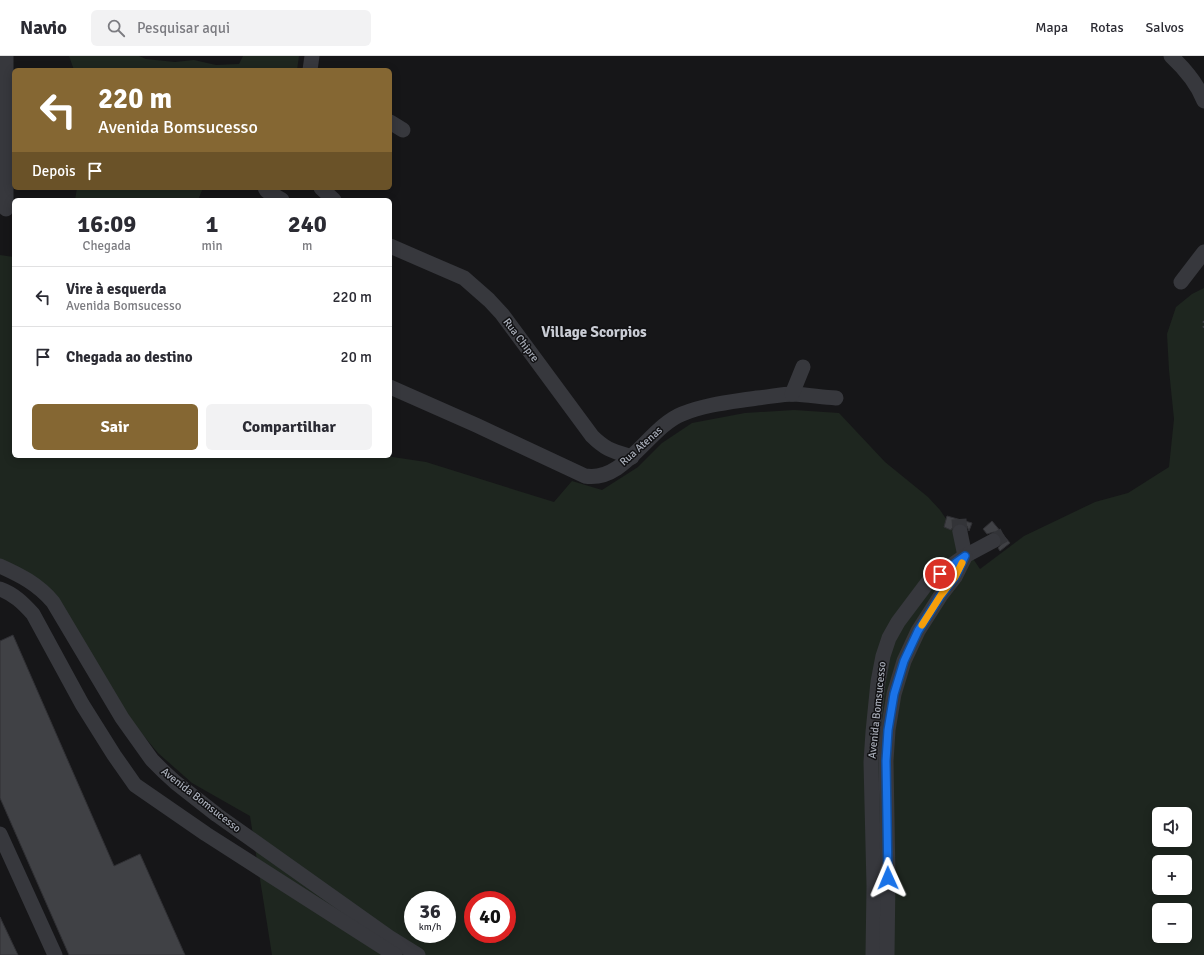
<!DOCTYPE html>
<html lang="pt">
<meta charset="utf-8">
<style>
:root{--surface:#fff;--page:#f2f2f3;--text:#2b2b33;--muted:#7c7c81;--line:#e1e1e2;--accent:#856733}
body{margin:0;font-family:Signika,sans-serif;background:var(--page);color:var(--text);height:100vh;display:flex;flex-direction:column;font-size:15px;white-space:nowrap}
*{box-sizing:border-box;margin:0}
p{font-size:13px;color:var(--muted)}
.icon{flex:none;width:22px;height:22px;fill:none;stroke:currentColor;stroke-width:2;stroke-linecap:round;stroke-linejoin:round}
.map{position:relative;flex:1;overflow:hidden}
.sheet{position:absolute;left:12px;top:142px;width:380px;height:260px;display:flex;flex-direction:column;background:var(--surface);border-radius:6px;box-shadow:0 2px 10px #0003}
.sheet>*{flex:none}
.banner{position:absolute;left:12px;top:12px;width:380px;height:122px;border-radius:6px;box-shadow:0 2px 10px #0003;background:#856733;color:#fff;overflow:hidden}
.controls{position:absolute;left:1152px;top:751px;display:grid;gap:8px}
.controls a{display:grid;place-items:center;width:40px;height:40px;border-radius:6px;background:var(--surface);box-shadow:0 2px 10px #0003;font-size:20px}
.speed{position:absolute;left:404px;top:835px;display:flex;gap:8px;font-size:20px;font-weight:700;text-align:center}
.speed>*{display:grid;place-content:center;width:52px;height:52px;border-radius:50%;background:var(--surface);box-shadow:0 2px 10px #0003;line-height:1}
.speed small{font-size:10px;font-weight:400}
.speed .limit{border:6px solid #d22;background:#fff;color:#111}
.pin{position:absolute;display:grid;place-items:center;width:34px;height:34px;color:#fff;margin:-17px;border:2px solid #fff;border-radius:50%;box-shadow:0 1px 4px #0007}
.me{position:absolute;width:44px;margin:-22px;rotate:359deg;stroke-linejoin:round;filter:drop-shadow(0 0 3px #0008)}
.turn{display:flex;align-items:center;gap:14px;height:84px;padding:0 20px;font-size:18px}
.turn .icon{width:52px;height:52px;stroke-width:2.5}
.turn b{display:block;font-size:28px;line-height:34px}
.then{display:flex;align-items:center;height:38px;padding:0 20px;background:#0003;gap:8px;font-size:15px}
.eta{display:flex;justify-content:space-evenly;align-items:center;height:68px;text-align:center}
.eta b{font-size:24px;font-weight:800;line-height:28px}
.action{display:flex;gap:8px;margin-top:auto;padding:8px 20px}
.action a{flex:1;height:46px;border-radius:6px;background:var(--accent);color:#fff;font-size:16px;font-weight:800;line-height:46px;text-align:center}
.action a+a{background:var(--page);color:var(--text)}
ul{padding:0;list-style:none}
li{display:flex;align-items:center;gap:12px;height:60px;padding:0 20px;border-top:1px solid var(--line)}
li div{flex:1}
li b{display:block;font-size:15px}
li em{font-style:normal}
header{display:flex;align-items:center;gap:24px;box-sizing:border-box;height:56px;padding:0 20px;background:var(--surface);border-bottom:1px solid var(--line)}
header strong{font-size:19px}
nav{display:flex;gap:22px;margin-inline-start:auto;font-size:14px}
.search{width:280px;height:36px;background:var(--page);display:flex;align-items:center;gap:10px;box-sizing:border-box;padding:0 14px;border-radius:6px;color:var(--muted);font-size:15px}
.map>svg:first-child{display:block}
.green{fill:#1e261f;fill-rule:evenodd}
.building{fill:#404145;stroke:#303034}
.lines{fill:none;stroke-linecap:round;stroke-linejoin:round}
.minor-tunnel{stroke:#333438;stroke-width:15;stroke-dasharray:15 8;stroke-linecap:butt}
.path{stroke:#3d3f44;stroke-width:2;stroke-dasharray:2 3;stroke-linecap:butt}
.minor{stroke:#37383d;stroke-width:15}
.route-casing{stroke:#114b97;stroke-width:10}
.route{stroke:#1a73e8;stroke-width:7}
.slow{stroke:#f59e0b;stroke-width:7}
.labels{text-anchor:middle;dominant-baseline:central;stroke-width:3;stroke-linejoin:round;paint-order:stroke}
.street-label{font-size:11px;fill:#a8adb8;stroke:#111113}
.district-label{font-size:15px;font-weight:bold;fill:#c9ccd4;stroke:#111113}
</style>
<header>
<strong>Navio</strong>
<div class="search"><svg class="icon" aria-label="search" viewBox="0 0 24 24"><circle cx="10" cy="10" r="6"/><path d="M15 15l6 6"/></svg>Pesquisar aqui</div>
<nav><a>Mapa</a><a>Rotas</a><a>Salvos</a></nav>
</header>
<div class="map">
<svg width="1204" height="899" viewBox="0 0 1204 899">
<rect width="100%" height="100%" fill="#161618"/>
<g class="green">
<path d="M69,0H139L146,3L175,6L194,4L216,9L239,8L243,0H299L297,14H74Z"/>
<path d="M77,132H203L198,144H75Z"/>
<path d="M0,199L14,201V400H386L426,406L554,446L572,425L602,434L638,411L662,387L692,367L745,357L794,354L839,357L885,406L928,441L940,454L980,513L1024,480L1095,446L1128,437L1169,411L1174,363L1169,314L1167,278L1176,251L1192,238L1204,232V899H272L250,760L192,727L158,697L133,667L44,528L0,507ZM1159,758H1185V784H1159ZM1159,806H1185V832H1159ZM413,844H447V878H413ZM473,844H507V878H473ZM1159,854H1185V880H1159Z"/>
</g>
<g class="building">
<path d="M947,460L972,467L969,475L967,470L962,467H959L954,469L951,474L944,471Z"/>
<path d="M992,465L1010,487L1000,495L998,492L1001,489L1002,486L1001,480L997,477L994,476L987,478L983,473Z"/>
<path d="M13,579L114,810L140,798L185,899H69L0,742V585Z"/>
<path d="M0,861L18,899H0Z"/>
</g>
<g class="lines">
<g class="minor-tunnel">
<path d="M959,463L960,476"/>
<path d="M993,485L1004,479"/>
</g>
<path class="path" d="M1204,265L1203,268L1204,272"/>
<g class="minor">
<path d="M6,0V153"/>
<path d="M1171,0C1185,13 1197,27 1204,45"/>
<path d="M310,14L312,0"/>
<path d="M390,66L403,74"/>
<path d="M265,132L267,135L282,144"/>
<path d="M321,132L334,144"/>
<path d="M390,190L464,222L489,244L502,258L592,380C606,394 613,395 632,401"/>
<path d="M1181,226L1204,196"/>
<path d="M390,331L476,369L585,420C624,427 649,371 682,358C706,348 732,346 757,342C769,341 782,338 793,338C808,339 822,341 836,342"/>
<path d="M792,338L803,311"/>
<path d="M960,476L965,500"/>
<path d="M0,510C20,519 38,528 53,546L122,662L152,704L163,715L175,726L217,759L389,881L418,899"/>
<path d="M0,533C14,538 23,547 33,558L82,648L114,699L135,729L206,778L395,899"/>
<path d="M0,778L55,899"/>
<path d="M873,899L874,830L871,706L873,676L878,626L883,600L889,582L898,566L928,526L965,500L993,485"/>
<path d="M887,899L888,822L886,705L888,674L894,638L904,605L918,575L941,539L955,521L965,501"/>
</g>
</g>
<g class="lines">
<g class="route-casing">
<path id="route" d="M888,822L886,705L888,674L894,638L904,605L918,575L941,539L955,521L965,500L940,518"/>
</g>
<use href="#route" class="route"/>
<path class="slow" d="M922,569L941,539L955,521L962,507"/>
</g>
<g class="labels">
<g class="street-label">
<text transform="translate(521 284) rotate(53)">Rua Chipre</text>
<text transform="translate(641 390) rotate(-42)">Rua Atenas</text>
<text transform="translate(877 654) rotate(-84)">Avenida Bomsucesso</text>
<text transform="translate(201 744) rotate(38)">Avenida Bomsucesso</text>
</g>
<g class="district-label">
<text x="594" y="276">Village Scorpios</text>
</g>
</g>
</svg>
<div class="controls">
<a><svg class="icon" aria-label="sound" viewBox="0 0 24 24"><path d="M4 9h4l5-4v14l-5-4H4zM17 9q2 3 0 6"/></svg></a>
<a>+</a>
<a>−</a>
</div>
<div class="speed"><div>36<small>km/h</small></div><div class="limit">40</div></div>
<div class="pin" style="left:940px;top:518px;background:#d93025"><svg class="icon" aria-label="arrive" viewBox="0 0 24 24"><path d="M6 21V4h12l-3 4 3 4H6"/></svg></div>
<svg class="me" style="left:888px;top:822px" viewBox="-20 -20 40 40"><path d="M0-17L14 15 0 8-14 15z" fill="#1a73e8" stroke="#fff" stroke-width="4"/></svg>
<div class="banner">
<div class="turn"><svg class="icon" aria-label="left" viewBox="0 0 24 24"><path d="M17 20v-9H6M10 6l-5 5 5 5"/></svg><div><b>220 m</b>Avenida Bomsucesso</div></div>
<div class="then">Depois<svg class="icon" aria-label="arrive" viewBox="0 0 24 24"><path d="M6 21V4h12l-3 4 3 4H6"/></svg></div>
</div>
<section class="sheet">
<div class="eta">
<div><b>16:09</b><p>Chegada</p></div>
<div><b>1</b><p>min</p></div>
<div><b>240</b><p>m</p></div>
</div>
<ul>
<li><svg class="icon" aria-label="left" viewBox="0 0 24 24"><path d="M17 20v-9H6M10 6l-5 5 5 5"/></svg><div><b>Vire à esquerda</b><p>Avenida Bomsucesso</p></div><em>220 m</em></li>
<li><svg class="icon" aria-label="arrive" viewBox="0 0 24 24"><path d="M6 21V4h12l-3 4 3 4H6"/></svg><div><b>Chegada ao destino</b></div><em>20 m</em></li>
</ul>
<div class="action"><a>Sair</a><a>Compartilhar</a></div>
</section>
</div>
